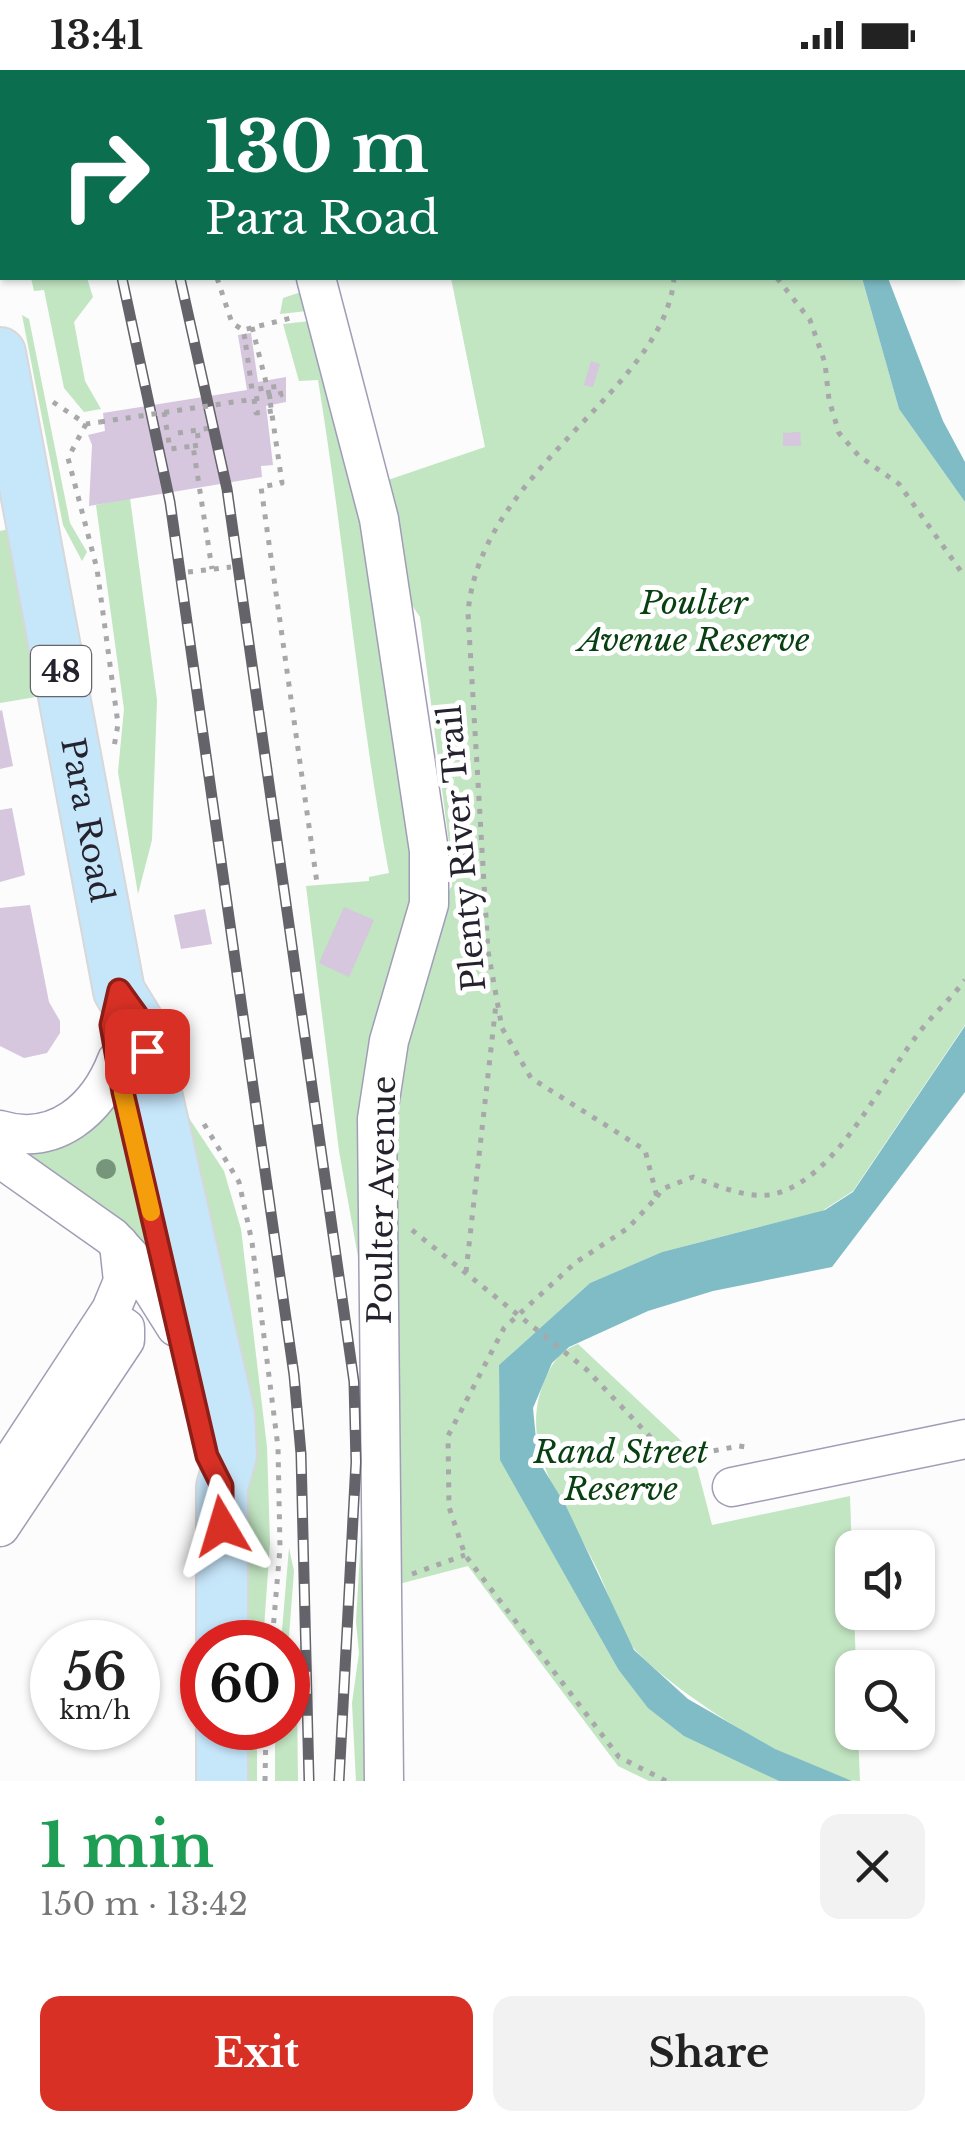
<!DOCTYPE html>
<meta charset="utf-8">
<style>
:root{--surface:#fff;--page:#f2f2f2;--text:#222;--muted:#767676;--accent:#d93025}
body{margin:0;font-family:"Libre Baskerville",serif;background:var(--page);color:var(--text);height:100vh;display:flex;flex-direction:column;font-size:38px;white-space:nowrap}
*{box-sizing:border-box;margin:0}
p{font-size:32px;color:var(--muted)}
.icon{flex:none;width:55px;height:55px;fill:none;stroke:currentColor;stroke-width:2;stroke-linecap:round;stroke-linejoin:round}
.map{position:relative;height:1711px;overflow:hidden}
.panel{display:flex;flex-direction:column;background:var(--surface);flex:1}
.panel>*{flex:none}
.banner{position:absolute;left:0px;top:0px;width:965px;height:210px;box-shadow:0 2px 8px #0004;background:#0b6e4f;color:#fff;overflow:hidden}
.controls{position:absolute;left:835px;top:1460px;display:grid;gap:20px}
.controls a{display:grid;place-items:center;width:100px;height:100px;border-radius:20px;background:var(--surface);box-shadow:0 2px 8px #0004;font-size:50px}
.speed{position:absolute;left:30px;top:1550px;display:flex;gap:20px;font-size:50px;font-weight:700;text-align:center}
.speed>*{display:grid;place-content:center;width:130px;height:130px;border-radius:50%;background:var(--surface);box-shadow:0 2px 8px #0004;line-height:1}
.speed small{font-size:25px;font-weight:400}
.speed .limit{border:15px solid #d22;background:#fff;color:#111}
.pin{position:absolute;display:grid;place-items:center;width:85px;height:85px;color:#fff;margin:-42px;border-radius:20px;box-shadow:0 5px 15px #0006}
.me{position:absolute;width:110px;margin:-55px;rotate:353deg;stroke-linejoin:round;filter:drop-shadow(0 0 8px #0008)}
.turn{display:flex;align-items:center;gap:35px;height:210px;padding:0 40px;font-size:45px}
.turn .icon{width:130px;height:130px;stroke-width:2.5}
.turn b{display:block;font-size:70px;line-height:85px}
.round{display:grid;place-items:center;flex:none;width:105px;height:105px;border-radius:20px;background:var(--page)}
.overview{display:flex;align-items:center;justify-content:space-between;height:170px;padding:0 40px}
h1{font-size:60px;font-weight:700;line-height:75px;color:#1e9e55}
.action{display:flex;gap:20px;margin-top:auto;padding:20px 40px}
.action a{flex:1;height:115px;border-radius:20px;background:var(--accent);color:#fff;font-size:40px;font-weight:700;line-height:115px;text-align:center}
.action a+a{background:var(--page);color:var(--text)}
.status{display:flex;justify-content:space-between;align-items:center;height:70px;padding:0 50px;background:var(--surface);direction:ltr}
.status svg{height:28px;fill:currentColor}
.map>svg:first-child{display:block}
.green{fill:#c2e5c2}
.water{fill:#80bcc6}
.building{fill:#d6c6de}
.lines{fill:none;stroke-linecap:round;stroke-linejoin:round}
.minor-casing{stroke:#a19db7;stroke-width:41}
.major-casing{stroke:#d8d7d9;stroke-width:54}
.path{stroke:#a8a8ab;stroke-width:5;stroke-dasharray:5 8;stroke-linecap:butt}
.minor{stroke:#fff;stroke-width:38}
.major{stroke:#c6e6fa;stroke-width:50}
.rail-casing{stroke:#64636a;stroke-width:11}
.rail{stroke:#fff;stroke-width:8;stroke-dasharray:22;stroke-linecap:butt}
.path-bridge{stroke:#a8a8ab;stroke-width:5;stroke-dasharray:5 8;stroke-linecap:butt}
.tree{fill:#76957a}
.route-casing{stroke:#8d1f18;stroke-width:25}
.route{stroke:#d93025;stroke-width:18}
.slow{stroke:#f59e0b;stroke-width:18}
.labels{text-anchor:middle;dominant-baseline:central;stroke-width:10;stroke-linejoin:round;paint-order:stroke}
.shield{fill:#fff;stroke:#66646c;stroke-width:2.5}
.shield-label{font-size:30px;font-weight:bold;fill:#24222d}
.park-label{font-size:32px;font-style:italic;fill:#094011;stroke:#fff}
.street-label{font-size:32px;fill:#24222d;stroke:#fff}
</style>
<div class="status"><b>13:41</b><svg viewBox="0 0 49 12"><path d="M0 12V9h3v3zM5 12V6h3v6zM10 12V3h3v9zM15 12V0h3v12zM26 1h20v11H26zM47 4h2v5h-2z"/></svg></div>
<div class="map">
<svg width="965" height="1711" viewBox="0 0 965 1711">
<rect width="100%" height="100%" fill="#fbfcfb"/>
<g class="green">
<path d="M31,208H87L93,227L74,252L85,311L101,339L84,342L64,318L44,220L34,221Z"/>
<path d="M451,208H862L899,339L965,432V955L853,1121L822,1141L662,1182L590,1213L499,1295L501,1390L618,1599L751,1697L779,1711H649L618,1696L468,1496L395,1515V1010L443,829L452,816V797L420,547L407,528L385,411L485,377Z"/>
<path d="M301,222L307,241L280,244L283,228Z"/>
<path d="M22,245L29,249L70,453L87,482L82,491L63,455Z"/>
<path d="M310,251L368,464L418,819L383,940L372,1711H356L352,1633L359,1583L356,1552L364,1414L359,1192L339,1081L306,816L369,811V807L389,803C358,639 345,474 318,310L299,311L283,254Z"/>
<path d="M130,428L157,630L152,770L138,824L118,702L124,639L96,435Z"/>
<path d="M9,459L42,626L0,633V461Z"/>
<path d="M114,1029L146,1168L145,1174L13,1075Z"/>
<path d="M181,1036L224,1101L241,1159L267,1377L270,1473L263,1572H244Z"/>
<path d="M578,1274L693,1382L712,1455L850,1426L856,1597L852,1598V1662L858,1663L860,1711C809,1711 674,1621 638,1583C619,1563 610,1526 598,1501C569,1440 516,1380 544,1312C551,1295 559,1281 578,1274Z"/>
<path d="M289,1478L294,1501L288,1579L297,1631L298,1711H275V1658H288V1572H281Z"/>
<path d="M244,1658H257V1711H243Z"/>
</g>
<g class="water">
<path d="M862,208H888L943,351L965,392V432L899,339Z"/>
<path d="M965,956V1022L832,1197L713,1221L648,1241L569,1277L552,1293L533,1338L538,1390L566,1436L634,1580L688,1629L775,1679L852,1711H779L684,1666L648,1638L618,1599L500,1390L499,1295L590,1213L662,1182L825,1140L853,1122Z"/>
</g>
<g class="building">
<path d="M251,263L258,312L286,307V332L266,336L273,395L261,396L262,407L89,436L92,375L88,365L105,361L103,343L247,320L238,265Z"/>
<path d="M591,291L600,294L593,317L584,315Z"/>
<path d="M800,362L801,376H783V363Z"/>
<path d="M2,640L13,696L0,699V641Z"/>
<path d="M12,738L25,805L0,812V740Z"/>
<path d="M30,835L49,932L60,951V963L47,983L24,988L0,976V838Z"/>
<path d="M344,837L374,850L349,907L319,893Z"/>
<path d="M205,839L212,874L181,879L174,845Z"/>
</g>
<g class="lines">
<g class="minor-casing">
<g id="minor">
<path d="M243,0L244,2"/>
<path d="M316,208L379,449L429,781V834L389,971L377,1049L384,1711"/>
<path d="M0,1060C56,1077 98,1039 117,990"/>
<path d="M0,1088L112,1167L135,1192L176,1257"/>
<path d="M0,1409L111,1240L123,1211L119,1174"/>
<path d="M732,1417L965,1369"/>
<path d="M0,1457L125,1270V1258L107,1247"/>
</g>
</g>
<g class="major-casing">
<g id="major">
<path id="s1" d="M0,283L119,921L141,957L229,1344L231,1385L222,1417V1572"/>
<path d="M222,1658V1711"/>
</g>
</g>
<g class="path">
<path d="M164,0L165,2"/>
<path d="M730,2V0"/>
<path d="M962,29L965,28"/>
<path d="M217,208L232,253L243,260"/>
<path d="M777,208L810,250L825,293L829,330L839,363L859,386L899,414L965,507"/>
<path d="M252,257L269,324L282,413L261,417L317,813"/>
<path d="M245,269L243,260L295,247"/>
<path d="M254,329L256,343L273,341"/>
<path d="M53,332L86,354L100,352"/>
<path d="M164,342L170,379L193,376L212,499"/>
<path d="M86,354L68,388L97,499L118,654L114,677"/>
<path d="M178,363L210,358"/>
<path d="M193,376L199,375L197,360"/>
<path d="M188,502L231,497"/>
<path d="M204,1054L239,1112L252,1172L278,1377L280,1478L272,1572"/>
<path d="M657,1127L662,1119L693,1107C715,1115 750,1130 774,1124C836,1109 879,1015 915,968C930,947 950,930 965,910"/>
<path d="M412,1160L587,1300L671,1389L739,1376L752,1378"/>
<path d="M466,1202L496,934"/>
<path d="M412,1504L465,1485"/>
<path d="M265,1711L266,1658"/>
<path d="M666,1711L619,1687L465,1485L449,1437L448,1366L504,1258L575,1193L628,1158L657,1127L645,1080L531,1008L502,958L488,881L468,543C480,399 665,320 674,208"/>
</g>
<use href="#minor" class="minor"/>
<use href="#major" class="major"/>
<g class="rail-casing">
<g id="rail">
<path d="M57,0L58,2"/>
<path d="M105,0L106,2"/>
<path d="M122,208L170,432L294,1305L301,1384L309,1711"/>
<path d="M180,208L227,419L354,1312L356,1392L339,1711"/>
</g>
</g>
<use href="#rail" class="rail"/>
<path class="path-bridge" d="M100,352L281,325L279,316L252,320L245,269"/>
</g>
<circle class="tree" cx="106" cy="1099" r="10"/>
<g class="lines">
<g class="route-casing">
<path id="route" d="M147,981L137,945L119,920L111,955L123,1022L207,1386L222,1416V1456"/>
</g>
<use href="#route" class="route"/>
<path class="slow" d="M123,1022L151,1142"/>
</g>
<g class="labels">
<rect class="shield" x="31" y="576" width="60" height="50" rx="8"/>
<g class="shield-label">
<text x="61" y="601">48</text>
</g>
<g class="park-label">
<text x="694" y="533">Poulter<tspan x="694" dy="37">Avenue Reserve</tspan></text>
<text x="621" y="1382">Rand Street<tspan x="621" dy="37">Reserve</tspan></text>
</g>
<g class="street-label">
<text stroke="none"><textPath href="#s1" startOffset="475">Para Road</textPath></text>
<text transform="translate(462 778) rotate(-95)">Plenty River Trail</text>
<text transform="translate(382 1130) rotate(-89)">Poulter Avenue</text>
</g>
</g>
</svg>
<div class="controls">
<a><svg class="icon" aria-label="sound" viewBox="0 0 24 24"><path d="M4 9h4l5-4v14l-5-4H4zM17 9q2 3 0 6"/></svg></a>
<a><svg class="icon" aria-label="search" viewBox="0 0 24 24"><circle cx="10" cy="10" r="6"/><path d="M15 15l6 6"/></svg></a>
</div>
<div class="speed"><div>56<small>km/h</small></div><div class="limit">60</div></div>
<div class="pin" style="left:147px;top:981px;background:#d93025"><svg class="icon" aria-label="arrive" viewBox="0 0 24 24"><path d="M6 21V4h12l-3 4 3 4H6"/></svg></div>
<svg class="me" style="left:222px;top:1456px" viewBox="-20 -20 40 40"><path d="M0-17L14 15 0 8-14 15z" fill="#d93025" stroke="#fff" stroke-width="4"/></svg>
<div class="banner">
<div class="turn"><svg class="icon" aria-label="right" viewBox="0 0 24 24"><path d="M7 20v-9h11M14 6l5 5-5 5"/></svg><div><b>130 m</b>Para Road</div></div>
</div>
</div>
<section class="panel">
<div class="overview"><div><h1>1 min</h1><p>150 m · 13:42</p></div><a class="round"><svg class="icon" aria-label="close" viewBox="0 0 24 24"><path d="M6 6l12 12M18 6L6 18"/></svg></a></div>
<div class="action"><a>Exit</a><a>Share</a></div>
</section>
